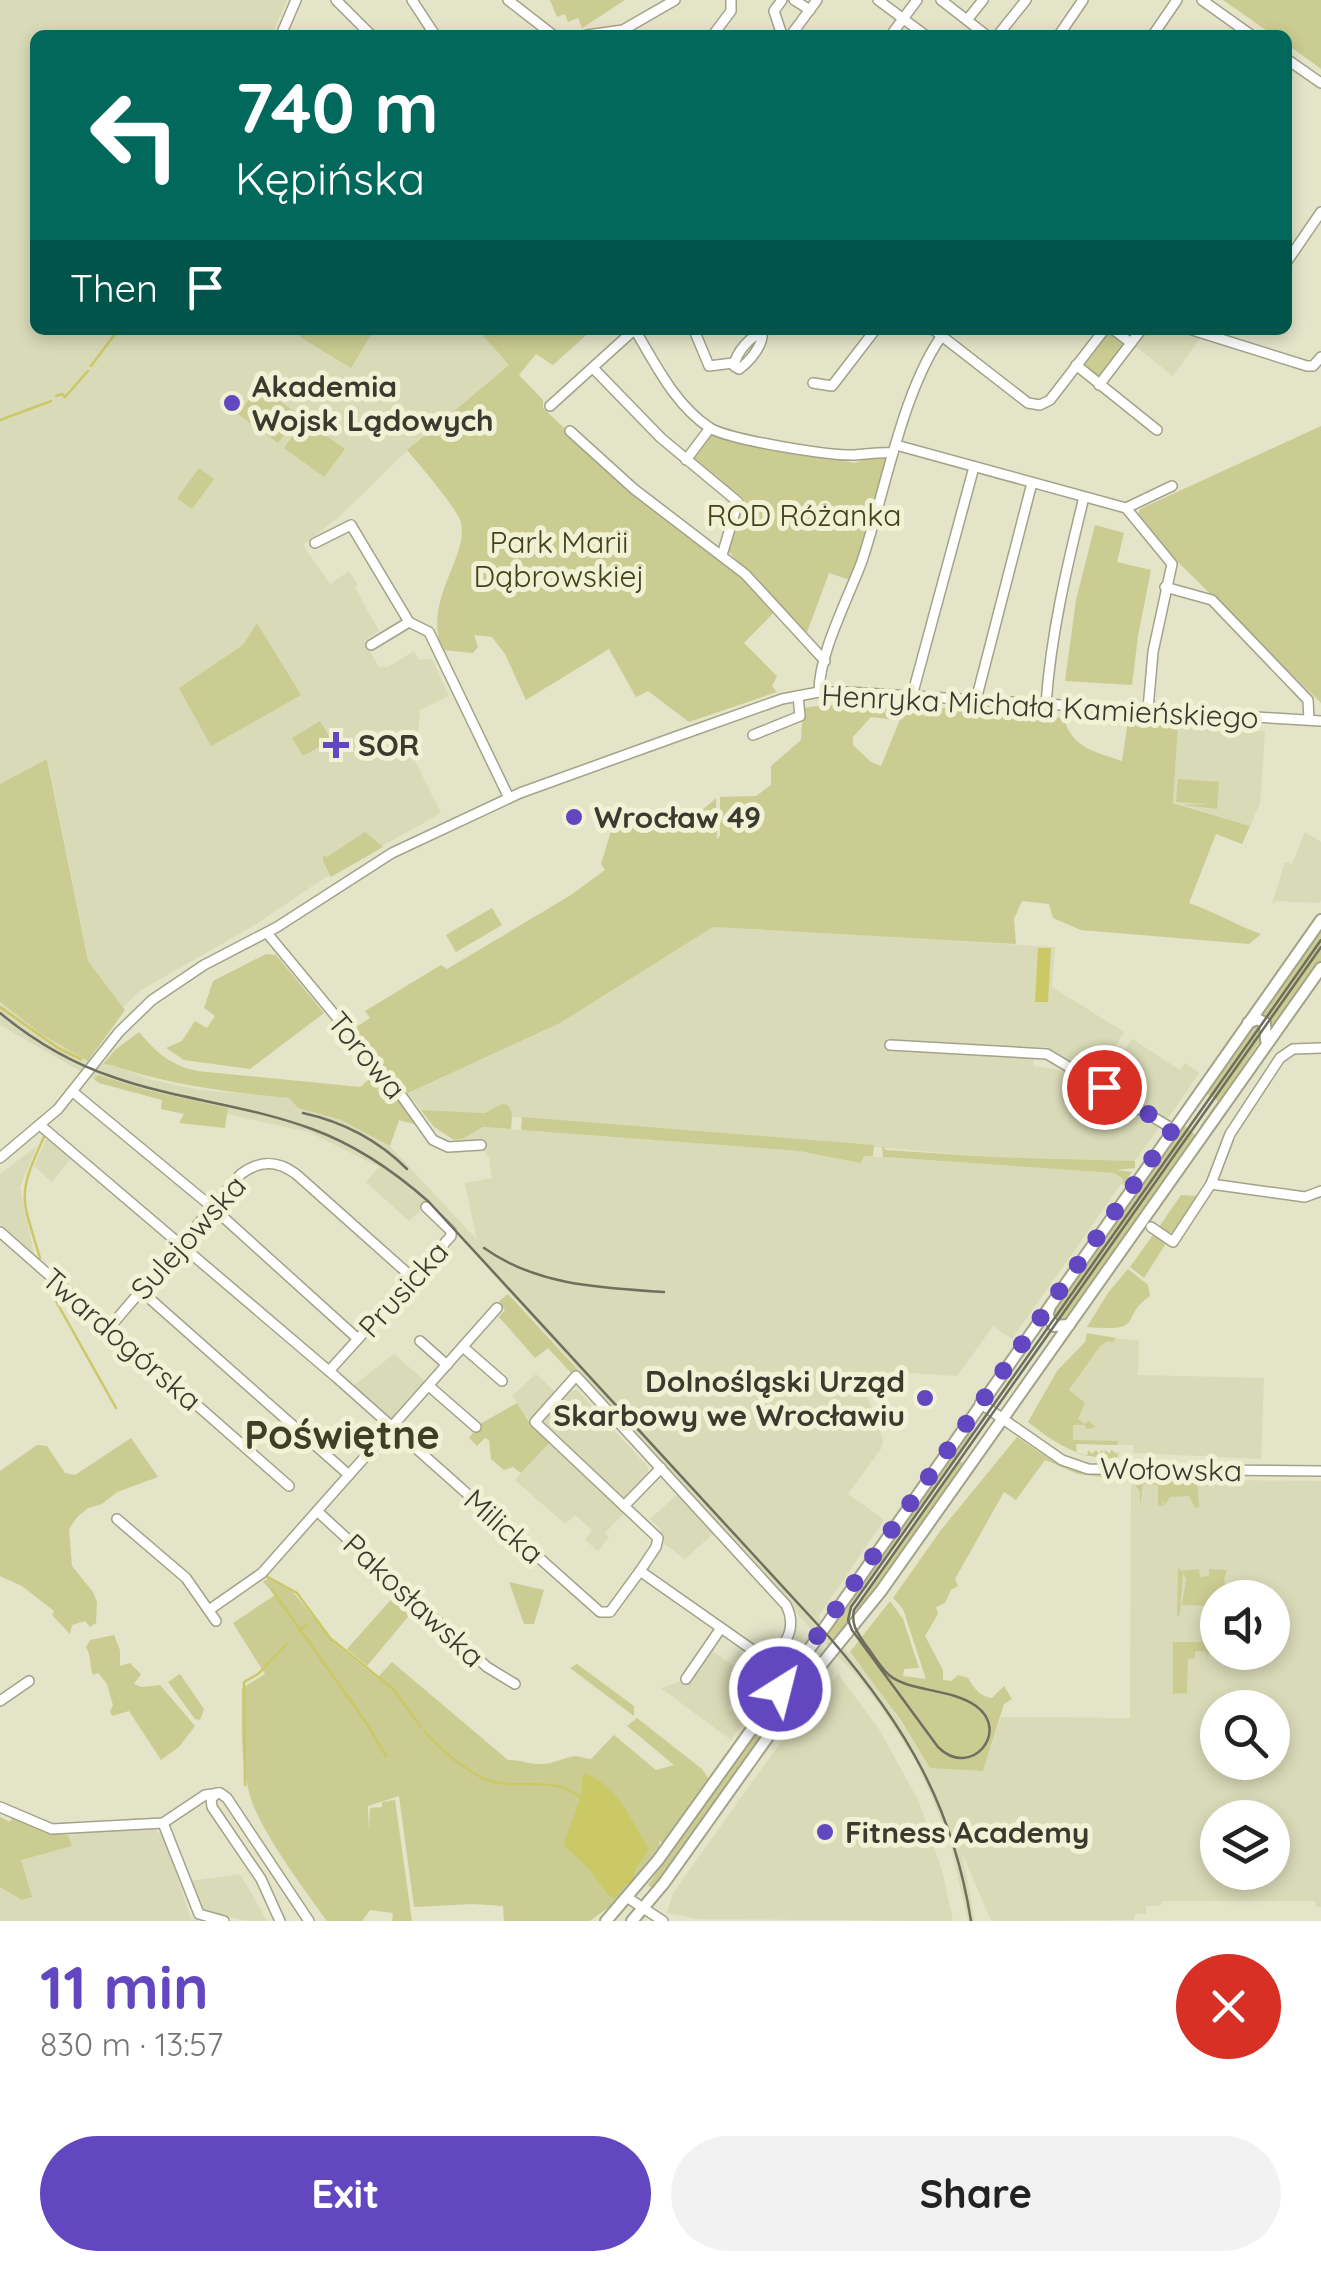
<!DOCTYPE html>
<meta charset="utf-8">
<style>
:root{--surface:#fff;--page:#f2f2f2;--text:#222;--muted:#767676;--accent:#6247c0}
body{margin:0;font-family:Quicksand,sans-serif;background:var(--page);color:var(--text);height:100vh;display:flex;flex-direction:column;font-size:38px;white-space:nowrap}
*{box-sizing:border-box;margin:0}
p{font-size:32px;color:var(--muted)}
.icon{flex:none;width:55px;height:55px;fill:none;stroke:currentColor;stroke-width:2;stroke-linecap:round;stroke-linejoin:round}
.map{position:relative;height:1921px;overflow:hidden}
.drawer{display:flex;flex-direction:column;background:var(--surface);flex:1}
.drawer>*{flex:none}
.guide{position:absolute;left:30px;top:30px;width:1262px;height:305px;border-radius:15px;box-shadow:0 5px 15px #0003;background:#00695c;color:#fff;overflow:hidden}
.fabs{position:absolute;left:1200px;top:1580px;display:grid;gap:20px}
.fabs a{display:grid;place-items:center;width:90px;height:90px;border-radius:50%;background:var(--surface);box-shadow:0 5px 15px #0003;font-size:50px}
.pin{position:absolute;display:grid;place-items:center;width:85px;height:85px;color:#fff;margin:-42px;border:5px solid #fff;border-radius:50%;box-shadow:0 2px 10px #0007}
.me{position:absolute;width:110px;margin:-55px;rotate:36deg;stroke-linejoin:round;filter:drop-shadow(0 0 8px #0008)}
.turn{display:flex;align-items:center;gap:35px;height:210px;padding:0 40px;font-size:45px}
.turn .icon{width:130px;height:130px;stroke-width:2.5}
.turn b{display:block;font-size:70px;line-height:85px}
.then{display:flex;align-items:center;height:95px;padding:0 40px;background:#0003;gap:20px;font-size:38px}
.round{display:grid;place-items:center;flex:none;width:105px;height:105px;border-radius:52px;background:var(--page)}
.headline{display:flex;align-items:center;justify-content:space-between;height:170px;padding:0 40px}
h1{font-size:60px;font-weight:800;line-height:75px;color:var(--accent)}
.primary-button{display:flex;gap:20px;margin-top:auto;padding:20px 40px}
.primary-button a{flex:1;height:115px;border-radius:60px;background:var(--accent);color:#fff;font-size:40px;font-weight:800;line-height:115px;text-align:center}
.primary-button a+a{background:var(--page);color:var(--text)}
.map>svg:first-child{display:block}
.built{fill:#d9dab7;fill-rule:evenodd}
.green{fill:#cbcc92}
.water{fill:#cac966}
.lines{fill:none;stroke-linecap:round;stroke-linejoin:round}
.stream{stroke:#cac966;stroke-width:2.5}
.minor-casing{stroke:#a2a389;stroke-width:12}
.major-casing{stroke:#a2a389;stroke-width:14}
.minor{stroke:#fff;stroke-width:9}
.major{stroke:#fff;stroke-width:10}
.tram{stroke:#6f6f5f;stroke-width:2.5}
.rail{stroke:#6f6f5f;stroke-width:2.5}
.route{stroke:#6247c0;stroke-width:18;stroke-dasharray:0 32.4}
.poi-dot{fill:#6247c0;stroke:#f0f1d5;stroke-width:4}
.labels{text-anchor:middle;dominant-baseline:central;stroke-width:10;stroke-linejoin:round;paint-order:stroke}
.poi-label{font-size:30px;font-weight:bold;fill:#3a3a2f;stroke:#f0f1d5;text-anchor:start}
.park-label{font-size:30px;fill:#434219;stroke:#f0f1d5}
.street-label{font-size:30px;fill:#3a3a2f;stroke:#f0f1d5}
.district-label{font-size:40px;font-weight:bold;fill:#3f3f28;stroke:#f0f1d5}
</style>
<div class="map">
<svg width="1321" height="1921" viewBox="0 0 1321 1921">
<rect width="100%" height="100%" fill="#e3e4c8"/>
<g class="built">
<path d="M0,0H287L272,35H35V330H478L509,365L418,440L341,515L303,545L330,584L349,571L358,585L355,588L379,631L364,641L379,667H388L414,651L419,660L432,659L449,696L420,710L416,763L441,813L318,882L258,923L141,990L123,1007L88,961L48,760L0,784Z"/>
<path d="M1146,330H1179L1201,337L1173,376L1134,345Z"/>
<path d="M1178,724L1265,731L1260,803L1250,826L1173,802Z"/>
<path d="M1305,832L1321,842V901L1319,903L1277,901L1272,904L1285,862L1292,864Z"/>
<path d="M713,927L1055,947L1052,987L1124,1032L1097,1076L1048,1047H1035L1033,1066L1066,1071L1159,1128L1135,1161L992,1157L512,1117V1114L421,1110L408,1093L560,1023Z"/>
<path d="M0,1003L41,1034L104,1066L108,1064L152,1080L200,1090L289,1098L298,1108L341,1120L375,1135L390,1146L477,1240L465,1183L492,1178L489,1158L483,1149L456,1153L455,1143L483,1127L799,1151L862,1162L864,1156L1114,1173L1124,1180L1012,1339L993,1326L957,1376L897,1372L869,1374L868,1399L883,1440L881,1449L848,1494L884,1520L818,1617L877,1686L930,1767L983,1771L1001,1717L1130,1718L1131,1488L1135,1479L1321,1481V1907H1316L1315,1901H1163L1160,1906H1146V1914H1135L1134,1920L991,1921L962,1853L975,1921H968L950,1842L932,1798L916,1761L880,1706L858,1677L810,1628L458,1235L427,1205L409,1221L366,1182L379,1167L309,1132L227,1114L228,1108L147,1090L98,1075L94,1079L0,1025ZM1218,1598H1272V1652H1218ZM1218,1708H1272V1762H1218ZM1218,1818H1272V1872H1218Z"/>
<path d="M1132,1039L1180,1070L1185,1063L1199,1073L1169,1117L1166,1118L1107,1083V1076Z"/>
<path d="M47,1138L71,1158L52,1182L34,1166Z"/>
<path d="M37,1146L20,1187L34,1255L0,1224V1174Z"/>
<path d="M1104,1337L1139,1341L1138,1375L1264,1378L1261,1459L1133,1453V1445L1060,1443L1069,1391Z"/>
<path d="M394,1354L427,1383L392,1422L352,1387Z"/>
<path d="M536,1374L556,1393L530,1421L512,1396Z"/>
<path d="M568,1390H577L648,1467V1476L629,1497H620L544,1426V1417Z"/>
<path d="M549,1443L624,1513L605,1533L609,1537L598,1551L585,1540L592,1530L575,1515L565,1524L515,1480Z"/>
<path d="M680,1492L716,1531L685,1559L663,1543L664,1538L658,1533L661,1529L650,1519Z"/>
<path d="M711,1650L751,1678L728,1708L744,1721L731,1740L661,1688L685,1680Z"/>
<path d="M838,1674L879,1729L919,1802L943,1874L953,1921L698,1919L667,1913L673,1893L747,1789L798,1719L816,1705Z"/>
<path d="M0,1817L10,1822L12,1818L46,1833H62L63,1837L72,1833L155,1829L164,1838L191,1919L203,1921H0Z"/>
<path d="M240,1874L267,1921H248L209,1913L199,1905L191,1881Z"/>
</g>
<g class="green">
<path d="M550,0H625L582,28L578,18L568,22L565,14L557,17Z"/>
<path d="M1223,0H1321V69L1288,45V35H1273Z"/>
<path d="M304,330H374L351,368L300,337Z"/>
<path d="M478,330H592L553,365L536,354L519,375L543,400V408C617,480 705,536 776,610L744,643L777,676L772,686L777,692L689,722L648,691L636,697L609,649L526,700L505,654L492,637L474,635L478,647L473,653L442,650C422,598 472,554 460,520C454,505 419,464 407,450L509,365Z"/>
<path d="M1106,331H1111L1125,343V348L1100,378L1093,377L1081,363Z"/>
<path d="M259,386L299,415L278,443L238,414Z"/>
<path d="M304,420L345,449L324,477L284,448Z"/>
<path d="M1321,426V703L1177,561L1138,515L1140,509Z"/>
<path d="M714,435L855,463L872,456L889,458L850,580L829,573L806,635L728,551L744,499L695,462L694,457L710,436Z"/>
<path d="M199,468L214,479L192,509L177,498Z"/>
<path d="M1095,525L1124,533L1117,562L1151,570L1138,636L1132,685L1065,681L1076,600Z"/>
<path d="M257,623L301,695L211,746L179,688L243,645Z"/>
<path d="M824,705L898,708L895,720L871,717L853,737V745L871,762L881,766L906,705L1064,718C1071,748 1096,752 1122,761L1128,721L1178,724L1173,803L1250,826L1242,844L1216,834L1189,903C1215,912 1236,925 1261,934L1249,944L1081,930L1053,918L1049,904L1022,901L1014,919L1016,944L713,927L560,1023L408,1093L353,1029L370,1018L365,1011L441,965L447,969L571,895L605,870L601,864L611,831C639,814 654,811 682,828L716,798L717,839L720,836V797L756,796L771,785V766L801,740L803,708Z"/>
<path d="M320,721L331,740L303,756L292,738Z"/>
<path d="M47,759L88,961L125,1010L88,1061L41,1034L0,1002V784Z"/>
<path d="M1178,779L1219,782L1217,809L1184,805L1211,804L1176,802Z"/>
<path d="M365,832L383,847L331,877L323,861V856L327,857Z"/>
<path d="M492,908L502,925L456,952L446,935Z"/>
<path d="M1321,928V961L1272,1028L1267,1018L1259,1015Z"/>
<path d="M266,954L276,955L324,1013L250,1069L184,1060L166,1048L182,1041L195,1021L207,1028L215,1016L204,1008L213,981Z"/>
<path d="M1254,1024H1262L1263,1036L1202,1128L1200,1126L1218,1101L1208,1094L1189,1119L1186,1117Z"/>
<path d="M139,1032C157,1053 170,1065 197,1071L360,1087L377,1073L409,1108L417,1125L399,1120L390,1146L341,1120L298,1108L289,1098C226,1092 168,1085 108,1064L102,1065L115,1050Z"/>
<path d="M98,1075L147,1090L228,1108L225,1128L179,1123L184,1114L161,1109L162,1100L99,1083L94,1079Z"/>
<path d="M502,1104L508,1105L512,1114L511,1129L483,1127L462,1139L454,1140L434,1127L421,1110L485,1113Z"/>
<path d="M522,1117L874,1145L873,1156H864L861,1163L799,1151L521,1130Z"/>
<path d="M1182,1124L1197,1136L1066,1320L1057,1322L1051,1312Z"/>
<path d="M882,1146L886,1150L992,1157L1135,1161V1168L1117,1170L1132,1172L1122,1185L1123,1179L1114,1173L883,1157Z"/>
<path d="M1181,1195L1198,1196L1195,1201L1197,1203L1178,1230L1169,1233L1159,1227Z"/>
<path d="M1155,1232L1165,1245L1144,1278L1130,1267Z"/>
<path d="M1128,1269L1148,1285L1150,1296C1117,1319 1148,1332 1087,1327L1108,1293Z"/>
<path d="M508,1294L578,1370L573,1375L548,1348L535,1358L499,1317L505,1310L497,1303Z"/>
<path d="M1087,1333L1116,1338L1112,1343L1108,1341L1100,1346L1069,1390L1085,1403L1078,1419L1085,1424L1089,1421L1096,1427L1086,1429L1085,1425H1073V1440L1118,1441L1117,1445L1076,1444L1077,1453L1087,1456L1088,1450L1092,1454L1096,1450L1099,1454L1102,1450L1104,1454L1105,1450L1110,1454L1111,1450L1117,1454L1119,1451L1117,1458C1080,1460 1056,1444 1028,1422L1057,1371L1085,1342Z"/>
<path d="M517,1403L529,1422L549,1443L521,1473L513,1467L504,1470L491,1459L489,1440L485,1438L477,1446L469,1438L480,1424Z"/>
<path d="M968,1429L973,1432L852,1603L848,1624L835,1641L828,1633Z"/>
<path d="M1017,1437C1036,1449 1054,1465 1076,1471C1090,1475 1106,1472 1117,1479L1078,1474L1045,1460L1016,1500L1004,1492L955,1579L958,1586L951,1590L945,1603L936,1607L938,1614L925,1636L943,1670V1680L951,1681L958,1675L968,1678C974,1688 980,1697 992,1698L1004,1686L1012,1699L1004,1704L983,1771L930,1768L900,1719L850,1652L890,1601L903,1619L919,1668L904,1669L903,1676L926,1679L903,1609L893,1598L941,1530Z"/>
<path d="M131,1438L158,1477L117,1492L102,1504L88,1508L77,1517L69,1529L72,1566L93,1592L97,1602L96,1623L90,1627L85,1621L72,1625L70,1634L52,1615L54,1611L22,1586L0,1576V1471L37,1445L47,1446L65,1473L75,1475Z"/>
<path d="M960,1461L963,1463L883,1581L854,1617L859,1605Z"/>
<path d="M1135,1477L1197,1478L1199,1507L1195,1508L1189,1496L1170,1497L1165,1505L1162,1499L1163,1506L1158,1505V1485L1143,1484L1140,1506V1492L1132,1480Z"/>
<path d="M1178,1568L1181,1571L1199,1569L1200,1577L1209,1576V1569L1227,1570L1224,1580L1228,1597L1218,1598L1217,1606L1182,1605L1186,1579L1183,1573L1180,1613L1177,1618Z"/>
<path d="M268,1578L293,1592L335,1644L377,1678L392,1662L508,1760C520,1759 530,1765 542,1764C553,1764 565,1757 575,1756C580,1756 586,1759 591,1759L614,1735L656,1770L674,1765L627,1726L637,1718L702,1769L708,1778L662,1843L659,1840L660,1846L617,1901L590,1921H504L503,1906L473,1904L414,1907L399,1796L368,1806L369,1831L370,1808L382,1807V1802L395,1800L412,1921H392L393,1913L370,1910L362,1921H327C304,1889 261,1832 250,1796C240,1760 242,1724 242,1688L265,1674L233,1623L275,1595L263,1582Z"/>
<path d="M509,1582L544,1590L534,1624H524Z"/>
<path d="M397,1593L411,1606L412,1612L367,1666L347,1649Z"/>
<path d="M114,1635L120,1650V1666L130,1663L141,1674L134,1684L141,1687L160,1685L195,1726L179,1747L161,1760L129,1711L112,1716L110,1711L113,1705L107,1684L98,1673L93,1675C89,1666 92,1657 86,1647L90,1640Z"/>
<path d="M1173,1642H1195V1645L1196,1642H1210L1208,1658L1206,1652L1195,1651V1658L1188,1659L1187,1693L1173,1694Z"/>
<path d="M577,1664L634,1706V1716L570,1668Z"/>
<path d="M180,1674L204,1709L200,1720L195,1719L168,1682Z"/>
<path d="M781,1695L786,1698L654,1890L648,1885Z"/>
<path d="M0,1817L10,1822L12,1818L46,1833L68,1835L72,1846L21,1860L32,1897L22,1900L0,1887Z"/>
</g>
<g class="water">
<path d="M1038,948H1051L1048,1002H1035Z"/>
<path d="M586,1774C619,1787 631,1821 649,1849L634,1872V1881L626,1884L615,1898L608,1895L590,1870L564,1845C570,1821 584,1801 582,1776Z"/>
</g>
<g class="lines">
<g class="stream">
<path d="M91,366L118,330"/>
<path d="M56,396L62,394L65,397L88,371"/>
<path d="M0,420L51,401"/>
<path d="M0,1007L58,1048L81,1059"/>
<path d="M40,1258C22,1197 16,1197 44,1137"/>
<path d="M52,1294L116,1408"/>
<path d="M266,1576L297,1593L330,1638L394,1690L421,1727"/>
<path d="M272,1590L365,1721L386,1756"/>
<path d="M299,1631L307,1624"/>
<path d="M424,1731C439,1748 466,1772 488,1780C517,1791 556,1774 581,1798"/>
<path d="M245,1785L244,1682L258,1674L287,1644"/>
</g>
<g class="minor-casing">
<g id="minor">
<path d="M336,0L371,35"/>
<path d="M412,0L435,35"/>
<path d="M508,0L553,35"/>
<path d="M782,0L774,11L782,35"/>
<path d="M794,0L810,10"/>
<path d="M878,0L925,35"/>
<path d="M941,0L986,35"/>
<path d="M1202,0L1251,35"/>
<path d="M967,20L983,0"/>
<path d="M281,35L296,0"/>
<path d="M587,35L623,30L675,0"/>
<path d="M713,35L731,11V0"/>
<path d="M791,35L817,0"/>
<path d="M891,35L917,0"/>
<path d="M998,35L1026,0"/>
<path d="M1059,35L1083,0"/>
<path d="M1153,35L1177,0"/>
<path d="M1288,60L1321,83"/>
<path d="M1288,260L1321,212"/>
<path d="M635,330C656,365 675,405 710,428C730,440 830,456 855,455C868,454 880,452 893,453"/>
<path d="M694,330L709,366L733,363"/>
<path d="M934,330L1028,403L1040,405L1050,400L1104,330"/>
<path d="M1192,330L1307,366H1313L1321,357"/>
<path d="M762,332C764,345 749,362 739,369L734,366C736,351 752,336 764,330"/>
<path d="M1131,343L1141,330"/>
<path d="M1076,365L1157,430"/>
<path d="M593,368L661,438L738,502L722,555"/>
<path d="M813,383L832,386L875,330"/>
<path d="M1099,385L1131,343L1114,330"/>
<path d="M550,406L634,330"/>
<path d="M570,431L634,489L745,574L825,661"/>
<path d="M896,445L1126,508L1172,564L1153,652L1148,709"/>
<path d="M686,460L710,428"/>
<path d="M1126,508L1172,486"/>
<path d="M315,543L351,525L409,622L429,632L509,798"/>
<path d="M1165,587L1212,600L1308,700L1309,720"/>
<path d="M371,645L409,622"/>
<path d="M819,692C819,653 848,599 862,561C885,493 903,385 946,330"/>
<path d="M912,696L974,467"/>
<path d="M976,700L1032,483"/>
<path d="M1046,704C1051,633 1067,566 1084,497"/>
<path d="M753,735L800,716L798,696"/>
<path d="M267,933L401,1095L433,1140L448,1147L481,1145"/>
<path d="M890,1045L1047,1054L1173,1129"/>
<path d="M73,1092L212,1207L358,1339"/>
<path d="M41,1126L336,1377L600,1612H610L640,1571L804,1686"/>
<path d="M0,1158L58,1109L119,1032L152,1000L204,965L277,927L392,853L520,793L675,737L782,699L819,692H848L1321,721"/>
<path d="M1211,1184L1305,1197L1321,1191"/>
<path d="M1151,1227L1173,1242L1211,1184L1230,1134L1280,1058L1293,1049L1321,1048"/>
<path d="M0,1232L289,1486"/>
<path d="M140,1290L349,1475"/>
<path d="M109,1328L241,1174C260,1160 277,1160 296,1174L414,1279"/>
<path d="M420,1341L447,1365"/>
<path d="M463,1347L502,1381"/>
<path d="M329,1371L451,1236V1231L426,1207"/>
<path d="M429,1386L476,1427"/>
<path d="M980,1403L1062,1460L1088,1469L1321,1471"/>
<path d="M624,1506L661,1468"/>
<path d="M317,1511L487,1667L515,1684"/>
<path d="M117,1519L186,1578L216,1621"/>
<path d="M640,1571L656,1547L658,1538L535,1422L576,1376L786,1605C798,1629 785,1643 771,1663"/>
<path d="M209,1610L262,1573L497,1308"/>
<path d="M686,1679L721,1628"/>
<path d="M0,1701L29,1681"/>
<path d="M217,1793L211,1799L212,1807L261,1879L280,1921"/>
<path d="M220,1793L227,1798L309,1921"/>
<path d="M0,1807L52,1829L163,1823L205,1795L220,1793"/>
<path d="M163,1823L199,1914L224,1921"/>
<path d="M628,1898L663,1921"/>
</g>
</g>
<g class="major-casing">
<g id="major">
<path d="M1248,1023L1257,1019L1265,1023L1266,1040"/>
<path d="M1049,1310L1047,1315L1054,1326L1069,1325"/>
<path d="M606,1921L658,1860L823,1630L1321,920"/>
<path d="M632,1921L664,1883L804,1686L881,1591L1321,968"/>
</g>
</g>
<use href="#minor" class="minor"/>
<use href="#major" class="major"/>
<path class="tram" d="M1321,940L851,1607L848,1620L852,1630L938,1747C971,1780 1011,1731 976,1706C951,1688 909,1692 889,1675C880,1667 873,1654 865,1644C857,1632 851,1625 854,1610L1321,947"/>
<g class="rail">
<path d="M0,1013C34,1041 71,1063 113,1077C178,1100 248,1105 312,1129C356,1145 394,1171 429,1202L830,1638C905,1725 953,1806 971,1921"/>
<path d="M303,1113C344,1122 378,1140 407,1169"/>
<path d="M484,1248C538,1286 601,1288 664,1292"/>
</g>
</g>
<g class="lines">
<path class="route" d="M780,1689L1173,1129L1104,1087"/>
</g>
<g class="poi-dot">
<circle cx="232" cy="403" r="10"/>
<path d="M331 730h10v10h10v10h-10v10h-10v-10h-10v-10h10z"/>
<circle cx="574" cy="817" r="10"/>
<circle cx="925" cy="1398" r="10"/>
<circle cx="825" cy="1832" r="10"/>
</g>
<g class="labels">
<g class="poi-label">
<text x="252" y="386">Akademia<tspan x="252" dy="34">Wojsk Lądowych</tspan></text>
<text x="358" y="745">SOR</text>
<text x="594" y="817">Wrocław 49</text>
<text x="905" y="1381" text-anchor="end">Dolnośląski Urząd<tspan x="905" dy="34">Skarbowy we Wrocławiu</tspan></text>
<text x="845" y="1832">Fitness Academy</text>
</g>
<g class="park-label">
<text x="804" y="515">ROD Różanka</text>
<text x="559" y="542">Park Marii<tspan x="559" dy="34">Dąbrowskiej</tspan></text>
</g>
<g class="street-label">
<text transform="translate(1040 706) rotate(3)">Henryka Michała Kamieńskiego</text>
<text transform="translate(367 1055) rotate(50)">Torowa</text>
<text transform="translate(188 1237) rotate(-48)">Sulejowska</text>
<text transform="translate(403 1289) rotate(-48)">Prusicka</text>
<text transform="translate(122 1339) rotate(41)">Twardogórska</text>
<text transform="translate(1171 1469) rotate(1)">Wołowska</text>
<text transform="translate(504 1526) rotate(42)">Milicka</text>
<text transform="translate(414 1600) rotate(43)">Pakosławska</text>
</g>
<g class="district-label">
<text x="342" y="1434">Poświętne</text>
</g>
</g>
</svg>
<div class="fabs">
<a><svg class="icon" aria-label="sound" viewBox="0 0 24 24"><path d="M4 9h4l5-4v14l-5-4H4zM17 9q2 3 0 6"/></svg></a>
<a><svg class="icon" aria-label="search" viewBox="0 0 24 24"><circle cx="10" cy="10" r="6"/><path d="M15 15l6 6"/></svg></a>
<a><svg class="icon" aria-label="layers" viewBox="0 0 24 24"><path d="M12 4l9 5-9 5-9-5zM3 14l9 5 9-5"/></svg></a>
</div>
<div class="pin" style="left:1104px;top:1087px;background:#d93025"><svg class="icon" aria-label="arrive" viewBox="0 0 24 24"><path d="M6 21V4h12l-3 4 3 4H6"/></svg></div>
<svg class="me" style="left:780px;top:1689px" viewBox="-20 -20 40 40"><circle r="17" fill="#6247c0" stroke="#fff" stroke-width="3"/><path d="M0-11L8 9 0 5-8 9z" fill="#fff"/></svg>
<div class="guide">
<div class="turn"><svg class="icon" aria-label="left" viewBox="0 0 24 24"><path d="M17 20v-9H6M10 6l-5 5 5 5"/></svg><div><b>740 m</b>Kępińska</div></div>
<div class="then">Then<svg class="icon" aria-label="arrive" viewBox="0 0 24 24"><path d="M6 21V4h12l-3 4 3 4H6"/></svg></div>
</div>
</div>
<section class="drawer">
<div class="headline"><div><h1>11 min</h1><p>830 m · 13:57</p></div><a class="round" style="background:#d93025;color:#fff"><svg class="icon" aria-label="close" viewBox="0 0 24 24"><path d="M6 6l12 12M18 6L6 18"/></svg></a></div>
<div class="primary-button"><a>Exit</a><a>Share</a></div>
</section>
